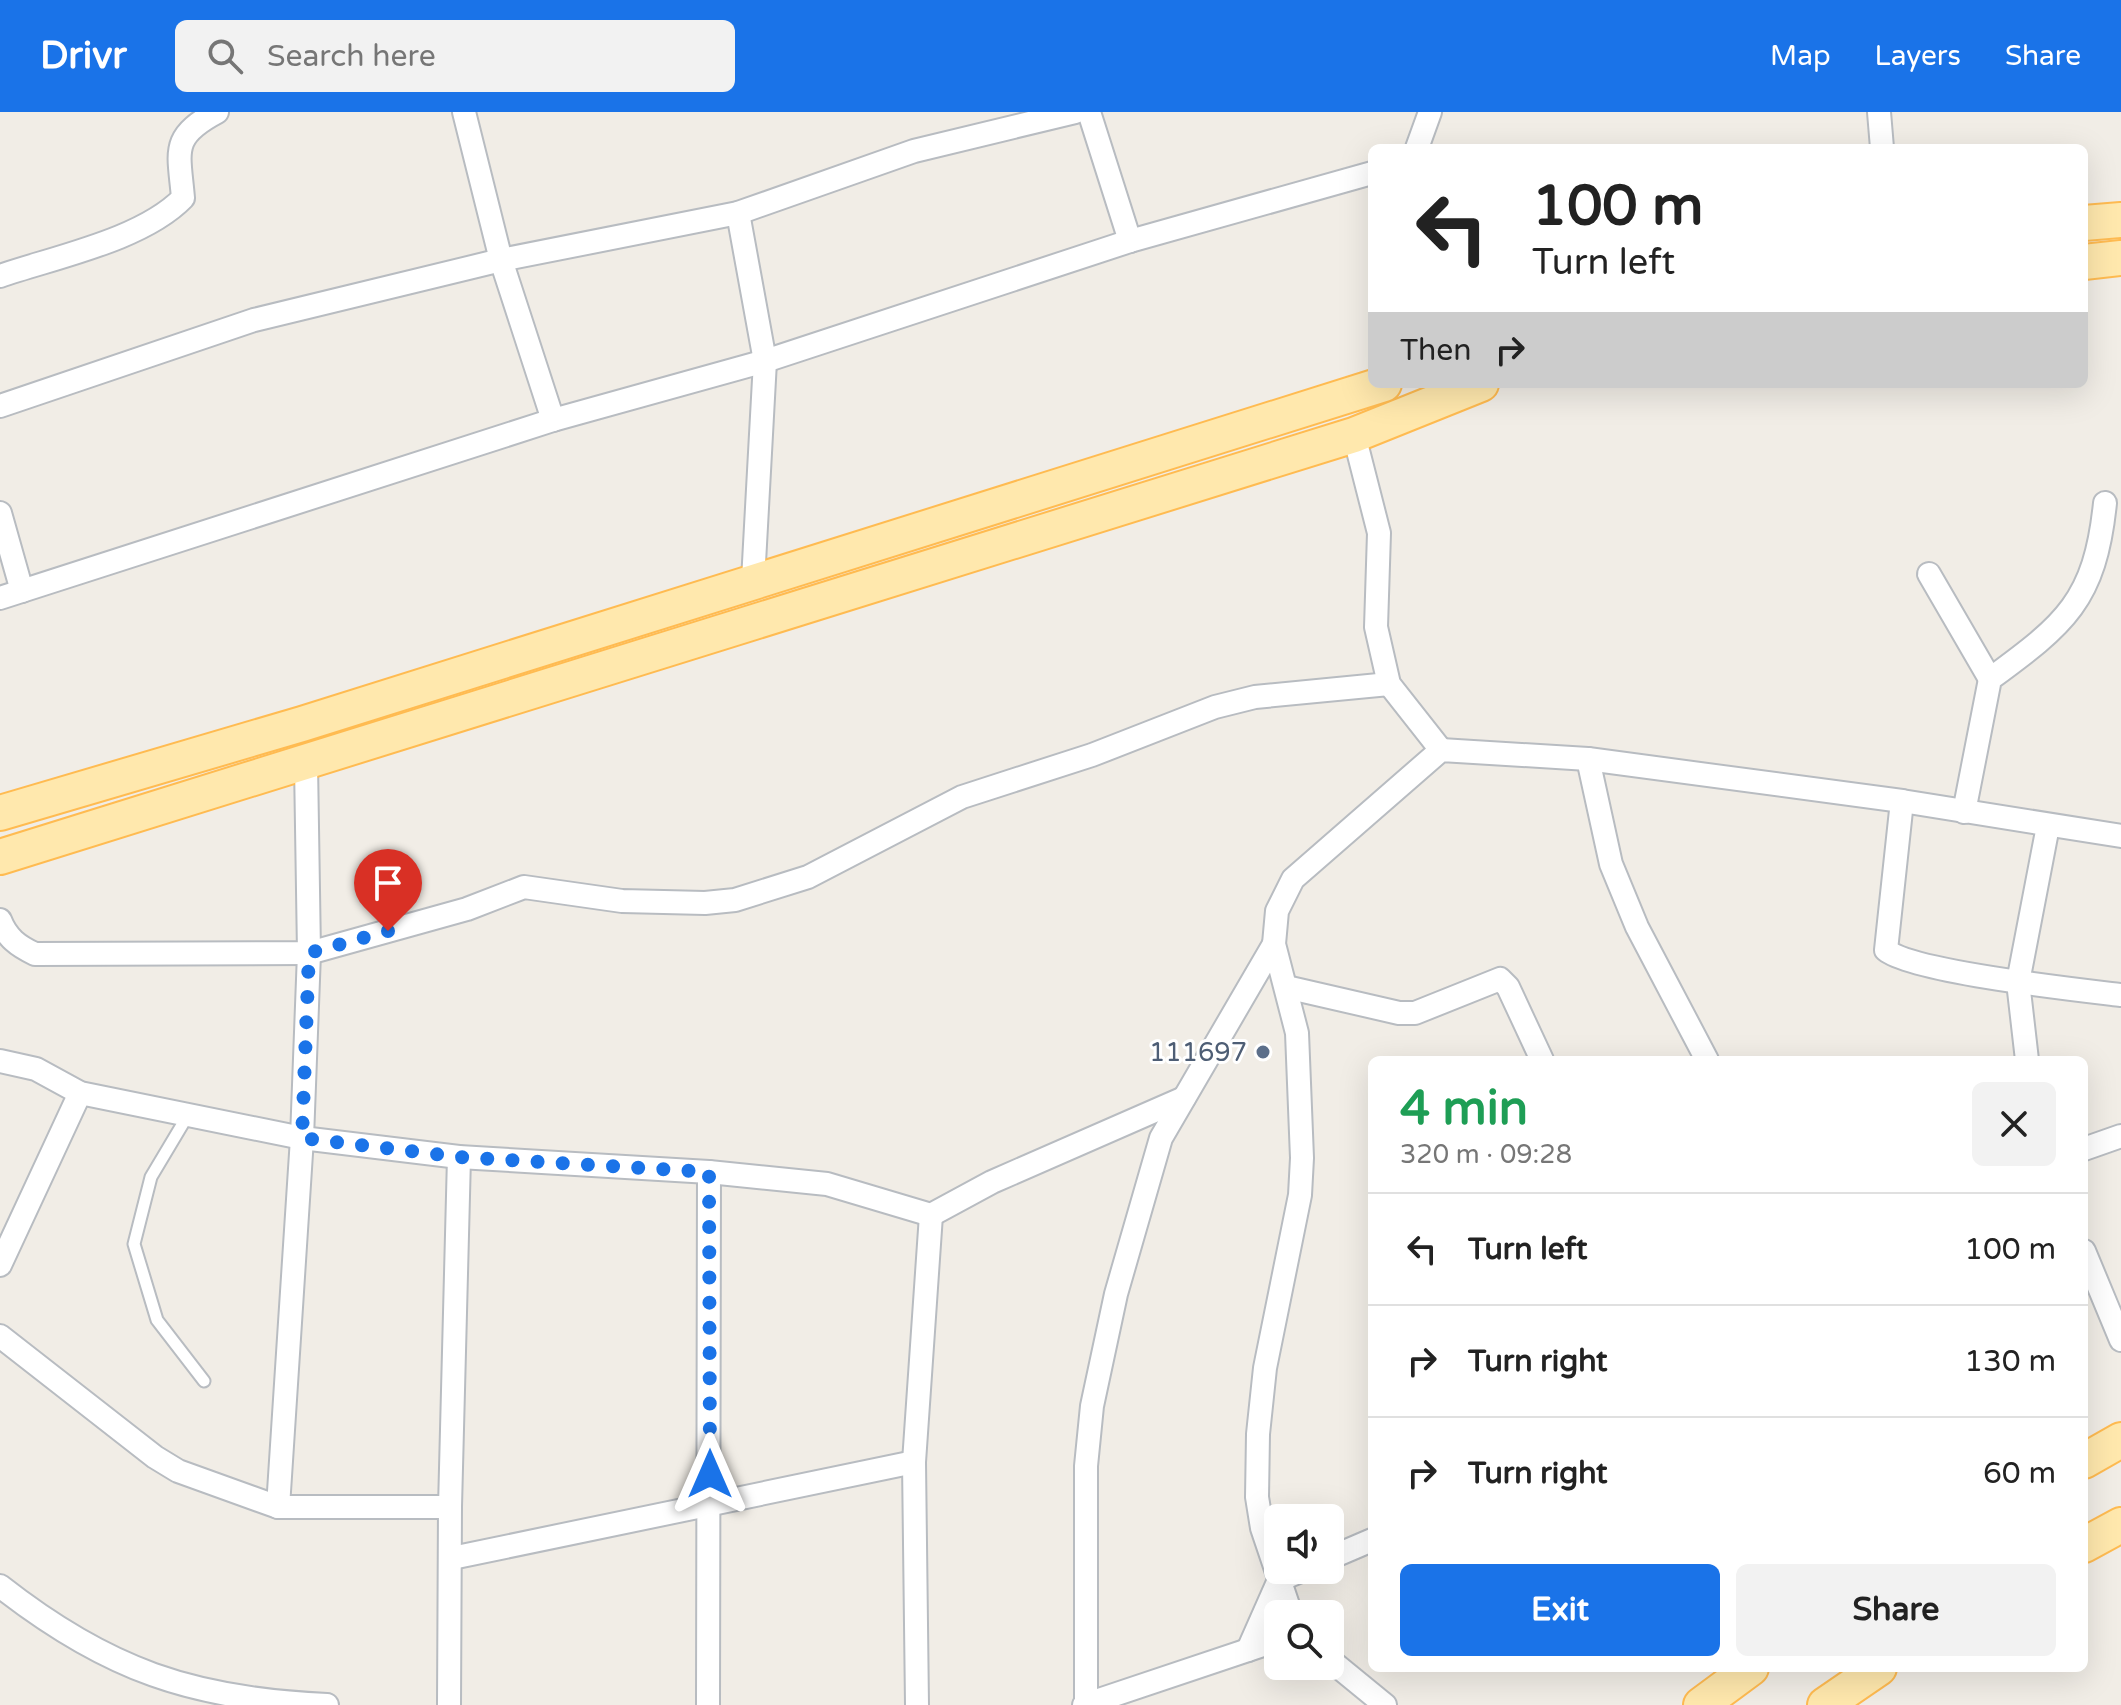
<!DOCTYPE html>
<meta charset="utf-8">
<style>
:root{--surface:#fff;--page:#f2f2f2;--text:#222;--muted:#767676;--line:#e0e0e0;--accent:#1a73e8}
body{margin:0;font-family:"Varela Round",sans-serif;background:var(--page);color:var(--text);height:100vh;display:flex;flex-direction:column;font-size:30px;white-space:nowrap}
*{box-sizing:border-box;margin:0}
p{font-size:26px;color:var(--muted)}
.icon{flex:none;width:44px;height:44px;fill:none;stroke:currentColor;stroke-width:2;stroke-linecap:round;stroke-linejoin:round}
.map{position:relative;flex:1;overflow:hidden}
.side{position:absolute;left:1368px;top:944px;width:720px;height:616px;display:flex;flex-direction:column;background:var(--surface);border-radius:12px;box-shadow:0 8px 32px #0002}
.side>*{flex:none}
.banner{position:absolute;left:1368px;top:32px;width:720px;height:244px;border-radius:12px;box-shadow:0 8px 32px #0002;background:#fff;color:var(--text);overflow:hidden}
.controls{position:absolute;left:1264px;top:1392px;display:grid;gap:16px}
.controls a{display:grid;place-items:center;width:80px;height:80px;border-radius:12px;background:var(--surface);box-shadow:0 8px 32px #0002;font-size:40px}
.pin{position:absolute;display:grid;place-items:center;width:68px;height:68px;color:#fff;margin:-82px -34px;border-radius:50% 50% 50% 0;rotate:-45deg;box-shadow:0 0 8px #0007}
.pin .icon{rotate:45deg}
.me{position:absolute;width:88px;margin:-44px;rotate:0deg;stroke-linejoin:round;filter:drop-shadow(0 0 6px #0008)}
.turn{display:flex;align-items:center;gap:28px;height:168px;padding:0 32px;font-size:36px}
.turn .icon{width:104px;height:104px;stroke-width:2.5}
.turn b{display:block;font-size:56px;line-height:68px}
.then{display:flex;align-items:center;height:76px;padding:0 32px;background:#0003;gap:16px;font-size:30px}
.round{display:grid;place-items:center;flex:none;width:84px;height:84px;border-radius:12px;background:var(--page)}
.head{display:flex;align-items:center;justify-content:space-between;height:136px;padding:0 32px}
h1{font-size:48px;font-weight:800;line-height:60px;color:#1e9e55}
.action{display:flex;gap:16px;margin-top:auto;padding:16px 32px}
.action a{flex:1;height:92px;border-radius:12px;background:var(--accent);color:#fff;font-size:32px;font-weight:800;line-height:92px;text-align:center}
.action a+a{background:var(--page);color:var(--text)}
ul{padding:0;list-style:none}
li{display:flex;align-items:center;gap:24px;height:112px;padding:0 32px;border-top:2px solid var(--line)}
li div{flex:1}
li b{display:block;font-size:30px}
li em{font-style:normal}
header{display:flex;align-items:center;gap:48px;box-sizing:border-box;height:112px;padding:0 40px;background:var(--accent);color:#fff}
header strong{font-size:38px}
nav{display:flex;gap:44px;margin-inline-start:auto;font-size:28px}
.search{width:560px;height:72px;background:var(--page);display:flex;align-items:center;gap:20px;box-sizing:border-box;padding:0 28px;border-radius:12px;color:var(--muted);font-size:30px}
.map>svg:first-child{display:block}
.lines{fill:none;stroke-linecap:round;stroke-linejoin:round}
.lane-casing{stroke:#b8bcc1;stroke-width:15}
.street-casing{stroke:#b8bcc1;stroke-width:26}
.primary-casing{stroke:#ffbb51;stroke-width:38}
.lane{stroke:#fff;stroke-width:11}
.street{stroke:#fff;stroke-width:22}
.primary{stroke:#ffe8ad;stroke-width:34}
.route{stroke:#1a73e8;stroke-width:14;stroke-dasharray:0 25.2}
.service-dot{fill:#5c6f8a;stroke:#fff;stroke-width:3}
.labels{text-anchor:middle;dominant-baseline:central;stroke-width:6;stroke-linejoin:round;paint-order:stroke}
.service-label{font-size:26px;fill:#4e5e75;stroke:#fff;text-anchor:end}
</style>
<header>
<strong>Drivr</strong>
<div class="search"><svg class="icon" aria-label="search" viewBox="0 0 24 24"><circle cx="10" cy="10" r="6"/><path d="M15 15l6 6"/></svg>Search here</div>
<nav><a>Map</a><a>Layers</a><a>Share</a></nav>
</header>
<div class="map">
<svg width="2121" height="1593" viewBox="0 0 2121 1593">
<rect width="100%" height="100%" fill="#f1ede6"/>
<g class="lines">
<g class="lane-casing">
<path id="lane" d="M188,1003L151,1065L134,1132L157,1208L204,1269"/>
</g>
<g class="street-casing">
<g id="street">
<path d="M464,0L501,148L553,308"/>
<path d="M1089,0L1130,129"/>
<path d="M1879,0L1882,36"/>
<path d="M1417,36L1430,0"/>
<path d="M738,101L765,249L753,469"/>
<path d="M0,164C55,145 142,128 183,86C179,39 170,25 217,0"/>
<path d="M0,294L254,208L501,148L738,101L914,39L1075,0"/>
<path d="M1354,323L1379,421L1376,515L1389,572L1441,638"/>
<path d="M0,401L22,479"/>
<path d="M1929,462L1990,567"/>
<path d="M0,486L553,308L765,249L1130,129L1372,61"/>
<path d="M1588,647L1611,752L1637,815L1707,948"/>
<path d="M1902,689L1886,838C1913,860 2079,878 2121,883"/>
<path d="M1964,700L1990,567C2065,512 2095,489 2105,391"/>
<path d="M0,808C7,826 18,834 35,842L309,841L467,797L524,775L622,789L705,791L735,788L808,765L962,685L1092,643L1215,595L1255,585L1389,572"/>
<path d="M1286,875L1399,901H1415L1500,867L1508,875L1542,948"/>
<path d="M2027,948L2018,870L2048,714"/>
<path d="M0,949L36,957L80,981L302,1026L459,1045L709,1060L827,1072L931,1103L992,1070L1184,986"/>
<path d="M2084,1037L2121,1024"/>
<path d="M2084,1139L2121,1228"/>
<path d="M0,1153L80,981"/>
<path d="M0,1224L155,1345L178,1359L278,1395H450"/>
<path d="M278,1395L302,1026L309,841L306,652"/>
<path d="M452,1446L914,1350"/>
<path d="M1330,1446L1372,1428"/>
<path d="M0,1474C107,1558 193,1587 327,1593"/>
<path d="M1291,1502L1262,1416L1257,1385L1258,1322L1265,1256L1300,1083L1302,1046L1297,921L1274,832L1277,799L1293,767L1441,638L1588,647L1902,689L2121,724"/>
<path d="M1248,1538L1279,1468L1303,1458"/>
<path d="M1330,1548L1385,1593"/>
<path d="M449,1593L450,1395L459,1045"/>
<path d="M708,1593L709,1060"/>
<path d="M917,1593L914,1350L931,1103"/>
<path d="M1084,1593L1278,1528"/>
<path d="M1086,1593V1354L1092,1294L1116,1182L1161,1026L1274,832"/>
</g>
</g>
<g class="primary-casing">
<g id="primary">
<path d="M2084,111L2121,108"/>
<path d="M2084,150L2121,146"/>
<path d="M0,701L302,612L1384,272"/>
<path d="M0,745L1354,323L1481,272"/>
<path d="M2084,1349L2121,1328"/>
<path d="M2084,1433L2121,1413"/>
<path d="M1701,1593L1751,1556"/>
<path d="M1825,1593L1879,1556"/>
</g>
</g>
<use href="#lane" class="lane"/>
<use href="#street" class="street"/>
<use href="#primary" class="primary"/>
</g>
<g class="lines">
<path class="route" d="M388,819L309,841L302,1026L459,1045L709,1060L710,1362"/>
</g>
<circle class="service-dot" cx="1263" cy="940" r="8"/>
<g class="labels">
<g class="service-label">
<text x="1247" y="940">111697</text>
</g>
</g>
</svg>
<div class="controls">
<a><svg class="icon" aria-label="sound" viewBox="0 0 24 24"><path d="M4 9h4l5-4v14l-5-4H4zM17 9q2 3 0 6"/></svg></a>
<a><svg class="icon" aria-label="search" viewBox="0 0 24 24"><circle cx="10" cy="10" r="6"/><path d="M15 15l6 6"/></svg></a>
</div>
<div class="pin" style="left:388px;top:819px;background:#d93025"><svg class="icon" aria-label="arrive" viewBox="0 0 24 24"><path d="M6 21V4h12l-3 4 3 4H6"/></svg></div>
<svg class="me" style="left:710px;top:1362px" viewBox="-20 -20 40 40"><path d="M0-17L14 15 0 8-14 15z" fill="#1a73e8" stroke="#fff" stroke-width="4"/></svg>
<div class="banner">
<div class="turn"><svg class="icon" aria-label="left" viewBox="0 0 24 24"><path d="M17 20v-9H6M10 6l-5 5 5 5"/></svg><div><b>100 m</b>Turn left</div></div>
<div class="then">Then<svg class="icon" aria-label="right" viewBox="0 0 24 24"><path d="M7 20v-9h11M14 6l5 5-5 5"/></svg></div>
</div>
<section class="side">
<div class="head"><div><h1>4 min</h1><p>320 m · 09:28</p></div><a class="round"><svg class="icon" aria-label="close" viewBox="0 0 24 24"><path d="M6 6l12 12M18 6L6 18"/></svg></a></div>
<ul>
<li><svg class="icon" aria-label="left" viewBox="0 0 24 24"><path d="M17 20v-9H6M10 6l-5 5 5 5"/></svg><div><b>Turn left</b></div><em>100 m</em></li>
<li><svg class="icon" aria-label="right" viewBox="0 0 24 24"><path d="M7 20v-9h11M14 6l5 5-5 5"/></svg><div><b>Turn right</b></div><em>130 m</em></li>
<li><svg class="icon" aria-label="right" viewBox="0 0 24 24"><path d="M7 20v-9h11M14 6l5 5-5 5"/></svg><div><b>Turn right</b></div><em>60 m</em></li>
</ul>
<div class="action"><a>Exit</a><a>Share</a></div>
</section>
</div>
